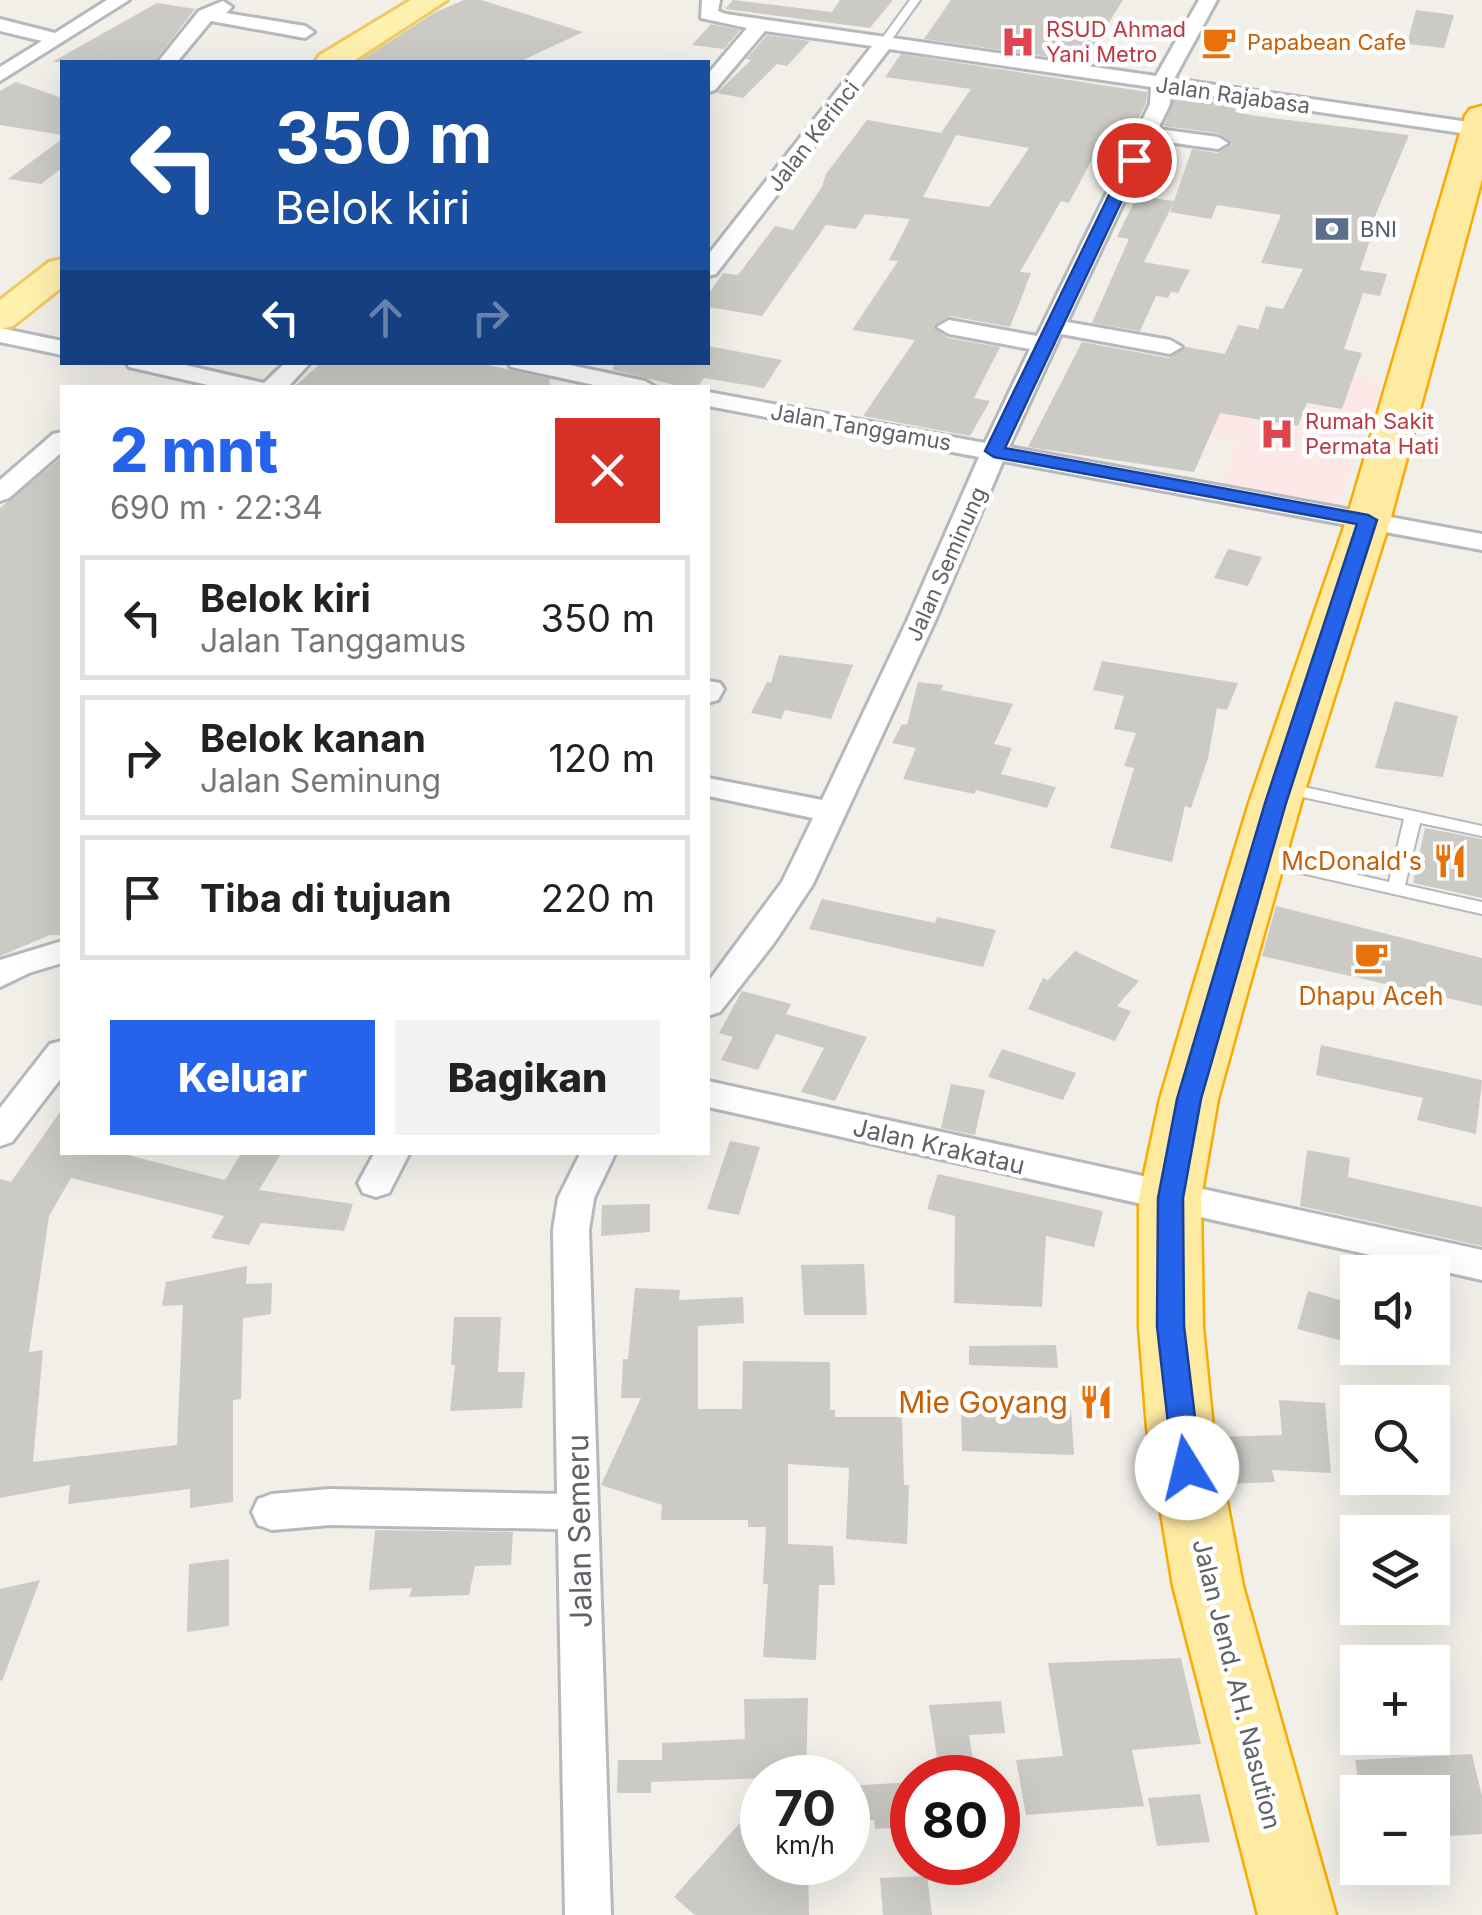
<!DOCTYPE html>
<html lang="id">
<meta charset="utf-8">
<style>
:root{--surface:#fff;--page:#f2f2f2;--text:#222;--muted:#767676;--line:#e0e0e0;--accent:#2563eb}
body{margin:0;font-family:Inter,sans-serif;background:var(--page);color:var(--text);height:100vh;display:flex;flex-direction:column;font-size:38px;white-space:nowrap}
*{box-sizing:border-box;margin:0}
p{font-size:32px;color:var(--muted)}
.icon{flex:none;width:55px;height:55px;fill:none;stroke:currentColor;stroke-width:2;stroke-linecap:round;stroke-linejoin:round}
.map{position:relative;flex:1;overflow:hidden}
.details{position:absolute;left:60px;top:385px;width:650px;height:770px;display:flex;flex-direction:column;background:var(--surface);border-radius:0px;box-shadow:0 10px 40px #0002}
.details>*{flex:none}
.guide{position:absolute;left:60px;top:60px;width:650px;height:305px;border-radius:0px;box-shadow:0 10px 40px #0002;background:#1a4fa0;color:#fff;overflow:hidden}
.buttons{position:absolute;left:1340px;top:1255px;display:grid;gap:20px}
.buttons a{display:grid;place-items:center;width:110px;height:110px;border-radius:0px;background:var(--surface);box-shadow:0 10px 40px #0002;font-size:50px}
.speed{position:absolute;left:740px;top:1755px;display:flex;gap:20px;font-size:50px;font-weight:700;text-align:center}
.speed>*{display:grid;place-content:center;width:130px;height:130px;border-radius:50%;background:var(--surface);box-shadow:0 10px 40px #0002;line-height:1}
.speed small{font-size:25px;font-weight:400}
.speed .limit{border:15px solid #d22;background:#fff;color:#111}
.pin{position:absolute;display:grid;place-items:center;width:85px;height:85px;color:#fff;margin:-42px;border:5px solid #fff;border-radius:50%;box-shadow:0 2px 10px #0007}
.me{position:absolute;width:110px;margin:-55px;rotate:351deg;stroke-linejoin:round;filter:drop-shadow(0 0 8px #0008)}
.turn{display:flex;align-items:center;gap:35px;height:210px;padding:0 50px;font-size:45px}
.turn .icon{width:130px;height:130px;stroke-width:2.5}
.turn b{display:block;font-size:70px;line-height:85px}
.lanes{display:flex;align-items:center;height:95px;padding:0 50px;background:#0003;justify-content:center;gap:50px;direction:ltr}
.lanes .off{opacity:.35}
.round{display:grid;place-items:center;flex:none;width:105px;height:105px;border-radius:0px;background:var(--page)}
.headline{display:flex;align-items:center;justify-content:space-between;height:170px;padding:0 50px}
h1{font-size:60px;font-weight:800;line-height:75px;color:var(--accent)}
.action{display:flex;gap:20px;margin-top:auto;padding:20px 50px}
.action a{flex:1;height:115px;border-radius:0px;background:var(--accent);color:#fff;font-size:40px;font-weight:800;line-height:115px;text-align:center}
.action a+a{background:var(--page);color:var(--text)}
ul{padding:0;list-style:none}
li{display:flex;align-items:center;gap:30px;height:125px;margin:0 20px 15px;padding:0 30px;border:5px solid var(--line);border-radius:0px}
li div{flex:1}
li b{display:block;font-size:38px}
li em{font-style:normal}
.map>svg:first-child{display:block}
.medical{fill:#fce8e6}
.building{fill:#cccac5;fill-rule:evenodd}
.lines{fill:none;stroke-linecap:round;stroke-linejoin:round}
.service-casing{stroke:#b5b8bc;stroke-width:4}
.minor-casing{stroke:#b5b8bc;stroke-width:6}
.primary-casing{stroke:#f2c960;stroke-width:6}
.trunk-casing{stroke:#f9ab00;stroke-width:5}
.service{fill:#fff;fill-rule:evenodd}
.minor{fill:#fff;fill-rule:evenodd}
.primary{fill:#fff2af;fill-rule:evenodd}
.trunk{fill:#feeaa1;fill-rule:evenodd}
.route{fill:#2563eb;stroke:#184099;stroke-width:2.5}
.labels{text-anchor:middle;dominant-baseline:central;stroke-width:9;stroke-linejoin:round;paint-order:stroke}
.far-health-label{font-size:22px;fill:#be3a42;stroke:#fff;text-anchor:start}
.far-food-label{font-size:22px;fill:#c56008;stroke:#fff;text-anchor:start}
.far-street-label{font-size:22px;fill:#5f6368;stroke:#fff}
.far-service-label{font-size:22px;fill:#4e5e75;stroke:#fff;text-anchor:start}
.food-label{font-size:25px;fill:#c56008;stroke:#fff;text-anchor:end}
.street-label{font-size:25px;fill:#5f6368;stroke:#fff}
.near-food-label{font-size:30px;fill:#c56008;stroke:#fff;text-anchor:end}
.near-street-label{font-size:30px;fill:#5f6368;stroke:#fff}
</style>
<div class="map">
<svg width="1482" height="1915" viewBox="0 0 1482 1915">
<rect width="100%" height="100%" fill="#f1efe8"/>
<path class="medical" d="M1174,345L1382,381L1337,509L1219,488L1237,442L1142,426Z"/>
<g class="building">
<path d="M464,0H481L583,32L519,62H358L434,13Z"/>
<path d="M733,0L832,12L840,0H893L870,28L725,9Z"/>
<path d="M951,0H1123L1084,62L924,39Z"/>
<path d="M157,3L195,9L154,62H52Z"/>
<path d="M1416,10L1454,15L1444,48L1407,44Z"/>
<path d="M711,24L740,30L724,49L692,45Z"/>
<path d="M767,35L810,41L787,66L777,64L743,98L717,93L751,60L746,59Z"/>
<path d="M901,54L1147,92L1146,103L1134,128L1128,127L1124,137L1116,136L1109,148L1099,146L1069,203L1061,201L1020,272L1031,273L1010,327L950,316L933,326L948,338L1000,347L974,398L990,401L970,436L863,416L915,340L852,330L898,261L889,260L910,219L865,214L856,229L826,225L762,316L708,307V295L723,273L738,275L775,226L793,230L822,187L826,174L867,120L941,133L971,89L885,77ZM956,135L1029,148L989,207L923,197Z"/>
<path d="M16,82L62,98V135L0,125V91Z"/>
<path d="M1181,95L1238,104L1235,112L1256,116L1409,135L1371,226L1374,227L1360,270L1387,274L1380,296L1363,293L1344,349L1362,353L1342,409L1307,403L1298,426L1220,413L1194,472L1028,447L1082,342L1169,358L1186,347L1225,354L1238,325L1258,329L1266,306L1283,309L1303,269L1261,263L1281,215L1217,205L1211,219L1170,212L1174,202L1144,262L1190,270L1178,293L1171,292L1168,298L1156,296L1140,331L1092,323L1129,239L1117,237L1137,196L1174,201L1192,149L1217,153L1232,144L1218,133L1164,126L1174,97Z"/>
<path d="M62,139V168L41,184L8,179Z"/>
<path d="M708,346L782,360L764,388L704,378L697,388H687L613,370L614,362H708Z"/>
<path d="M322,362H474L550,379L549,388H293Z"/>
<path d="M62,457V935H50L0,956V508Z"/>
<path d="M1228,549L1262,557L1248,586L1214,578Z"/>
<path d="M779,655L853,665L831,719L785,710L781,719L751,713L767,682L771,683Z"/>
<path d="M1102,661L1238,683L1227,710L1217,708L1208,758L1191,808L1185,806L1172,862L1110,848L1134,768L1124,766L1136,733L1114,729L1124,696L1093,690Z"/>
<path d="M918,682L943,685L941,690L1013,704L994,744L1012,748L1001,774L1056,787L1047,808L976,790L974,794L903,779L916,748L892,743L902,724L907,725Z"/>
<path d="M1395,701L1458,716L1443,777L1375,768Z"/>
<path d="M1425,828L1482,839V898L1413,883Z"/>
<path d="M822,899L935,923L937,917L996,930L983,967L809,929Z"/>
<path d="M1276,906L1482,958V1006L1262,956Z"/>
<path d="M1075,951L1139,981L1117,1006L1131,1011L1115,1041L1028,1009L1043,978L1048,980Z"/>
<path d="M742,991L791,1004L786,1014L867,1037L835,1101L801,1092L824,1048L776,1034L758,1070L721,1060L733,1037L719,1033Z"/>
<path d="M1321,1045L1482,1080L1476,1134L1417,1120L1423,1098L1316,1075Z"/>
<path d="M1002,1049L1076,1073L1063,1100L988,1077Z"/>
<path d="M951,1084L985,1090L975,1135L941,1128Z"/>
<path d="M62,1109V1152H116L225,1180L242,1152H282L259,1190L353,1204L344,1231L261,1223L249,1245L211,1238L224,1216L71,1178L49,1216L29,1352L43,1350L33,1462L177,1445L183,1305L162,1306L166,1282L247,1266L246,1284L272,1283L271,1314L243,1318L241,1399L233,1400V1502L190,1508V1489L68,1504L70,1485L0,1498V1179L11,1182Z"/>
<path d="M730,1141L760,1147L739,1215L707,1209Z"/>
<path d="M1307,1150L1350,1158L1348,1177L1482,1207V1246L1300,1206Z"/>
<path d="M938,1174L1103,1211L1094,1247L1046,1236L1042,1307L954,1303L955,1216L927,1209Z"/>
<path d="M650,1204V1232L601,1236L602,1205Z"/>
<path d="M864,1264L867,1315H804L801,1265Z"/>
<path d="M635,1288L680,1290L679,1300L743,1297L744,1323L698,1326V1409H742L743,1361L830,1362V1410H835V1417H902L904,1485H909L907,1544L846,1539L849,1468L788,1464V1544L833,1546L835,1585H819L816,1660L763,1657L768,1584H763L766,1527H748V1520H661L662,1505L601,1485L641,1398H621L623,1359H628Z"/>
<path d="M1308,1291L1358,1305V1345L1297,1329Z"/>
<path d="M454,1317H501L498,1372H525L522,1408L450,1411L455,1365H451Z"/>
<path d="M1056,1345L1058,1368L969,1365V1346Z"/>
<path d="M1279,1400L1325,1403L1331,1473L1272,1470L1275,1482L1227,1484L1218,1437L1282,1435Z"/>
<path d="M961,1407L1071,1410L1074,1455L962,1451Z"/>
<path d="M375,1530L513,1532L511,1565L475,1566L469,1595L409,1597L412,1588L369,1590Z"/>
<path d="M229,1559V1626L187,1632L189,1564Z"/>
<path d="M40,1580L2,1681L0,1680V1589Z"/>
<path d="M1181,1658L1201,1744L1132,1750L1144,1806L1026,1815L1016,1760L1063,1756L1048,1663Z"/>
<path d="M808,1698L806,1777L651,1782V1793H617L618,1760H662V1743L745,1739L744,1699Z"/>
<path d="M1001,1701L1005,1733L969,1735L976,1778H940L929,1705Z"/>
<path d="M1472,1754L1482,1796V1834L1432,1837V1792H1360L1355,1760Z"/>
<path d="M912,1782V1827L875,1829L874,1820L848,1821V1786Z"/>
<path d="M1200,1794L1210,1842L1157,1846L1148,1798Z"/>
<path d="M762,1798V1862H808L809,1915H695L674,1897Z"/>
<path d="M927,1876L932,1915H883L880,1878Z"/>
</g>
<g class="lines">
<g class="service-casing">
<g id="service">
<path d="M910,0H920L887,46H879L878,44Z"/>
<path d="M1281,782L1482,826V836L1420,823L1405,885L1482,902V914L1257,863L1255,859L1257,855L1263,853L1389,882L1404,819L1275,791L1273,787L1275,783Z"/>
</g>
</g>
<g class="minor-casing">
<g id="minor">
<path d="M107,0H129L0,81V67L42,41L0,31V19L55,33Z"/>
<path d="M702,0H720L718,11L726,14L1156,76L1199,0H1217L1174,79L1482,124V136L1171,90L1170,104L1158,129L1218,137L1228,143L1218,149L1153,140L1067,322L1170,340L1182,347L1170,354L1061,334L1009,447L1482,534V550L1003,461L935,621L813,884L774,943L720,1012L708,1016V982L782,882L813,818L708,796V778L822,800L907,621L979,457L708,406V392L985,443L1030,349L949,334L937,327L949,320L1037,336L1150,104L1151,87L889,49L716,274L708,276V255L872,46L765,31L715,90L708,92V74L747,28L701,18Z"/>
<path d="M223,1L232,7L226,13L305,26L314,32L305,38L211,21L177,62H158L199,11Z"/>
<path d="M0,328L62,341V355L0,342Z"/>
<path d="M126,362H172L264,383L286,362H311L287,388H221L129,367Z"/>
<path d="M508,362H556L645,381L657,388H608L511,367Z"/>
<path d="M62,432V452L9,498L0,501V480L53,434Z"/>
<path d="M708,681L720,683L724,689L718,700L708,703Z"/>
<path d="M62,941V963L29,973L0,987V960Z"/>
<path d="M62,1041V1077L12,1142L0,1146V1108L50,1044Z"/>
<path d="M708,1081L1482,1250V1280L708,1107Z"/>
<path d="M375,1152H410L389,1193L376,1197L363,1193L358,1183Z"/>
<path d="M581,1152H616L594,1198L589,1230L611,1915H565L558,1529L330,1525L272,1530L258,1525L252,1512L258,1499L272,1494L330,1489L557,1494L553,1230L558,1198Z"/>
</g>
</g>
<g class="primary-casing">
<g id="primary">
<path d="M411,0H447L352,62H315L320,55Z"/>
<path d="M62,259V287L13,326L0,329V300L49,262Z"/>
</g>
</g>
<g class="trunk-casing">
<path id="trunk" d="M1482,106V179L1390,521L1301,803L1247,994L1218,1099L1201,1198L1203,1327L1213,1428L1243,1586L1336,1915H1258L1173,1586L1147,1428L1139,1327V1198L1160,1099L1191,994L1249,803L1346,521L1465,116L1470,109Z"/>
</g>
<use href="#service" class="service"/>
<use href="#minor" class="minor"/>
<use href="#primary" class="primary"/>
<use href="#trunk" class="trunk"/>
</g>
<path class="route" d="M1134,155L1141,160L1005,448L1368,515L1377,520L1286,803L1201,1099L1183,1198L1184,1326L1201,1468L1197,1476L1187,1480L1177,1476L1173,1468L1157,1326L1158,1198L1177,1099L1265,803L1357,524L994,457L985,451L1126,160Z"/>
<defs>
<g id="hospital-bare" transform="scale(2.7)"><path d="M-5-5h3v3.5h4V-5h3V5h-3V1.5h-4V5h-3Z" fill="#e0444e" stroke="#fff" stroke-width="2.5" paint-order="stroke"/></g>
<g id="cafe-bare" transform="scale(2.7)"><path d="M-5.5-4.5H6V0H3Q3 3.5 0 3.5H-2.5Q-5.5 3.5-5.5 0ZM3-3.2v2h1.7v-2ZM-6 4.5H4V6H-6Z" fill="#e8710a" stroke="#fff" stroke-width="2.5" paint-order="stroke"/></g>
<g id="bank-bare" transform="scale(2.7)"><path d="M-6-4H6V4H-6ZM0-2.3a2.3 2.3 0 1 0 0 4.6a2.3 2.3 0 1 0 0-4.6Z" fill="#5c6f8a" stroke="#fff" stroke-width="2.5" paint-order="stroke"/></g>
<g id="restaurant-bare" transform="scale(2.7)"><path d="M-5-6h1v4h1v-4h1v4h1v-4h1v5L-1.5 .5V6h-2V.5L-5-1ZM5-6V6H3V1.5H1.5Q1.5-4 5-6Z" fill="#e8710a" stroke="#fff" stroke-width="2.5" paint-order="stroke"/></g>
</defs>
<g fill-rule="evenodd">
<use href="#hospital-bare" x="1018" y="42"/>
<use href="#cafe-bare" x="1219" y="42"/>
<use href="#bank-bare" x="1332" y="229"/>
<use href="#hospital-bare" x="1277" y="434"/>
<use href="#restaurant-bare" x="1450" y="861"/>
<use href="#cafe-bare" x="1371" y="957"/>
<use href="#restaurant-bare" x="1096" y="1402"/>
</g>
<g class="labels">
<g class="far-health-label">
<text x="1046" y="29">RSUD Ahmad<tspan x="1046" dy="25">Yani Metro</tspan></text>
<text x="1305" y="421">Rumah Sakit<tspan x="1305" dy="25">Permata Hati</tspan></text>
</g>
<g class="far-food-label">
<text x="1247" y="42">Papabean Cafe</text>
</g>
<g class="far-street-label">
<text transform="translate(1233 95) rotate(8)">Jalan Rajabasa</text>
<text transform="translate(813 136) rotate(-52)">Jalan Kerinci</text>
<text transform="translate(861 427) rotate(10)">Jalan Tanggamus</text>
<text transform="translate(946 564) rotate(-66)">Jalan Seminung</text>
</g>
<g class="far-service-label">
<text x="1360" y="229">BNI</text>
</g>
<g class="food-label">
<text x="1422" y="861">McDonald's</text>
<text x="1371" y="996" text-anchor="middle">Dhapu Aceh</text>
</g>
<g class="street-label">
<text transform="translate(939 1146) rotate(13)">Jalan Krakatau</text>
<text transform="translate(1237 1684) rotate(76)">Jalan Jend. AH. Nasution</text>
</g>
<g class="near-food-label">
<text x="1068" y="1402">Mie Goyang</text>
</g>
<g class="near-street-label">
<text transform="translate(579 1531) rotate(-91)">Jalan Semeru</text>
</g>
</g>
</svg>
<div class="buttons">
<a><svg class="icon" aria-label="sound" viewBox="0 0 24 24"><path d="M4 9h4l5-4v14l-5-4H4zM17 9q2 3 0 6"/></svg></a>
<a><svg class="icon" aria-label="search" viewBox="0 0 24 24"><circle cx="10" cy="10" r="6"/><path d="M15 15l6 6"/></svg></a>
<a><svg class="icon" aria-label="layers" viewBox="0 0 24 24"><path d="M12 4l9 5-9 5-9-5zM3 14l9 5 9-5"/></svg></a>
<a>+</a>
<a>−</a>
</div>
<div class="speed"><div>70<small>km/h</small></div><div class="limit">80</div></div>
<div class="pin" style="left:1134px;top:160px;background:#d93025"><svg class="icon" aria-label="arrive" viewBox="0 0 24 24"><path d="M6 21V4h12l-3 4 3 4H6"/></svg></div>
<svg class="me" style="left:1187px;top:1468px" viewBox="-20 -20 40 40"><circle r="19" fill="#fff"/><path d="M0-13L10 11 0 6-10 11z" fill="#2563eb"/></svg>
<div class="guide">
<div class="turn"><svg class="icon" aria-label="left" viewBox="0 0 24 24"><path d="M17 20v-9H6M10 6l-5 5 5 5"/></svg><div><b>350 m</b>Belok kiri</div></div>
<div class="lanes"><svg class="icon" aria-label="left" viewBox="0 0 24 24"><path d="M17 20v-9H6M10 6l-5 5 5 5"/></svg><svg class="icon off" aria-label="ahead" viewBox="0 0 24 24"><path d="M12 20V5M6 11l6-6 6 6"/></svg><svg class="icon off" aria-label="right" viewBox="0 0 24 24"><path d="M7 20v-9h11M14 6l5 5-5 5"/></svg></div>
</div>
<section class="details">
<div class="headline"><div><h1>2 mnt</h1><p>690 m · 22:34</p></div><a class="round" style="background:#d93025;color:#fff"><svg class="icon" aria-label="close" viewBox="0 0 24 24"><path d="M6 6l12 12M18 6L6 18"/></svg></a></div>
<ul>
<li><svg class="icon" aria-label="left" viewBox="0 0 24 24"><path d="M17 20v-9H6M10 6l-5 5 5 5"/></svg><div><b>Belok kiri</b><p>Jalan Tanggamus</p></div><em>350 m</em></li>
<li><svg class="icon" aria-label="right" viewBox="0 0 24 24"><path d="M7 20v-9h11M14 6l5 5-5 5"/></svg><div><b>Belok kanan</b><p>Jalan Seminung</p></div><em>120 m</em></li>
<li><svg class="icon" aria-label="arrive" viewBox="0 0 24 24"><path d="M6 21V4h12l-3 4 3 4H6"/></svg><div><b>Tiba di tujuan</b></div><em>220 m</em></li>
</ul>
<div class="action"><a>Keluar</a><a>Bagikan</a></div>
</section>
</div>
